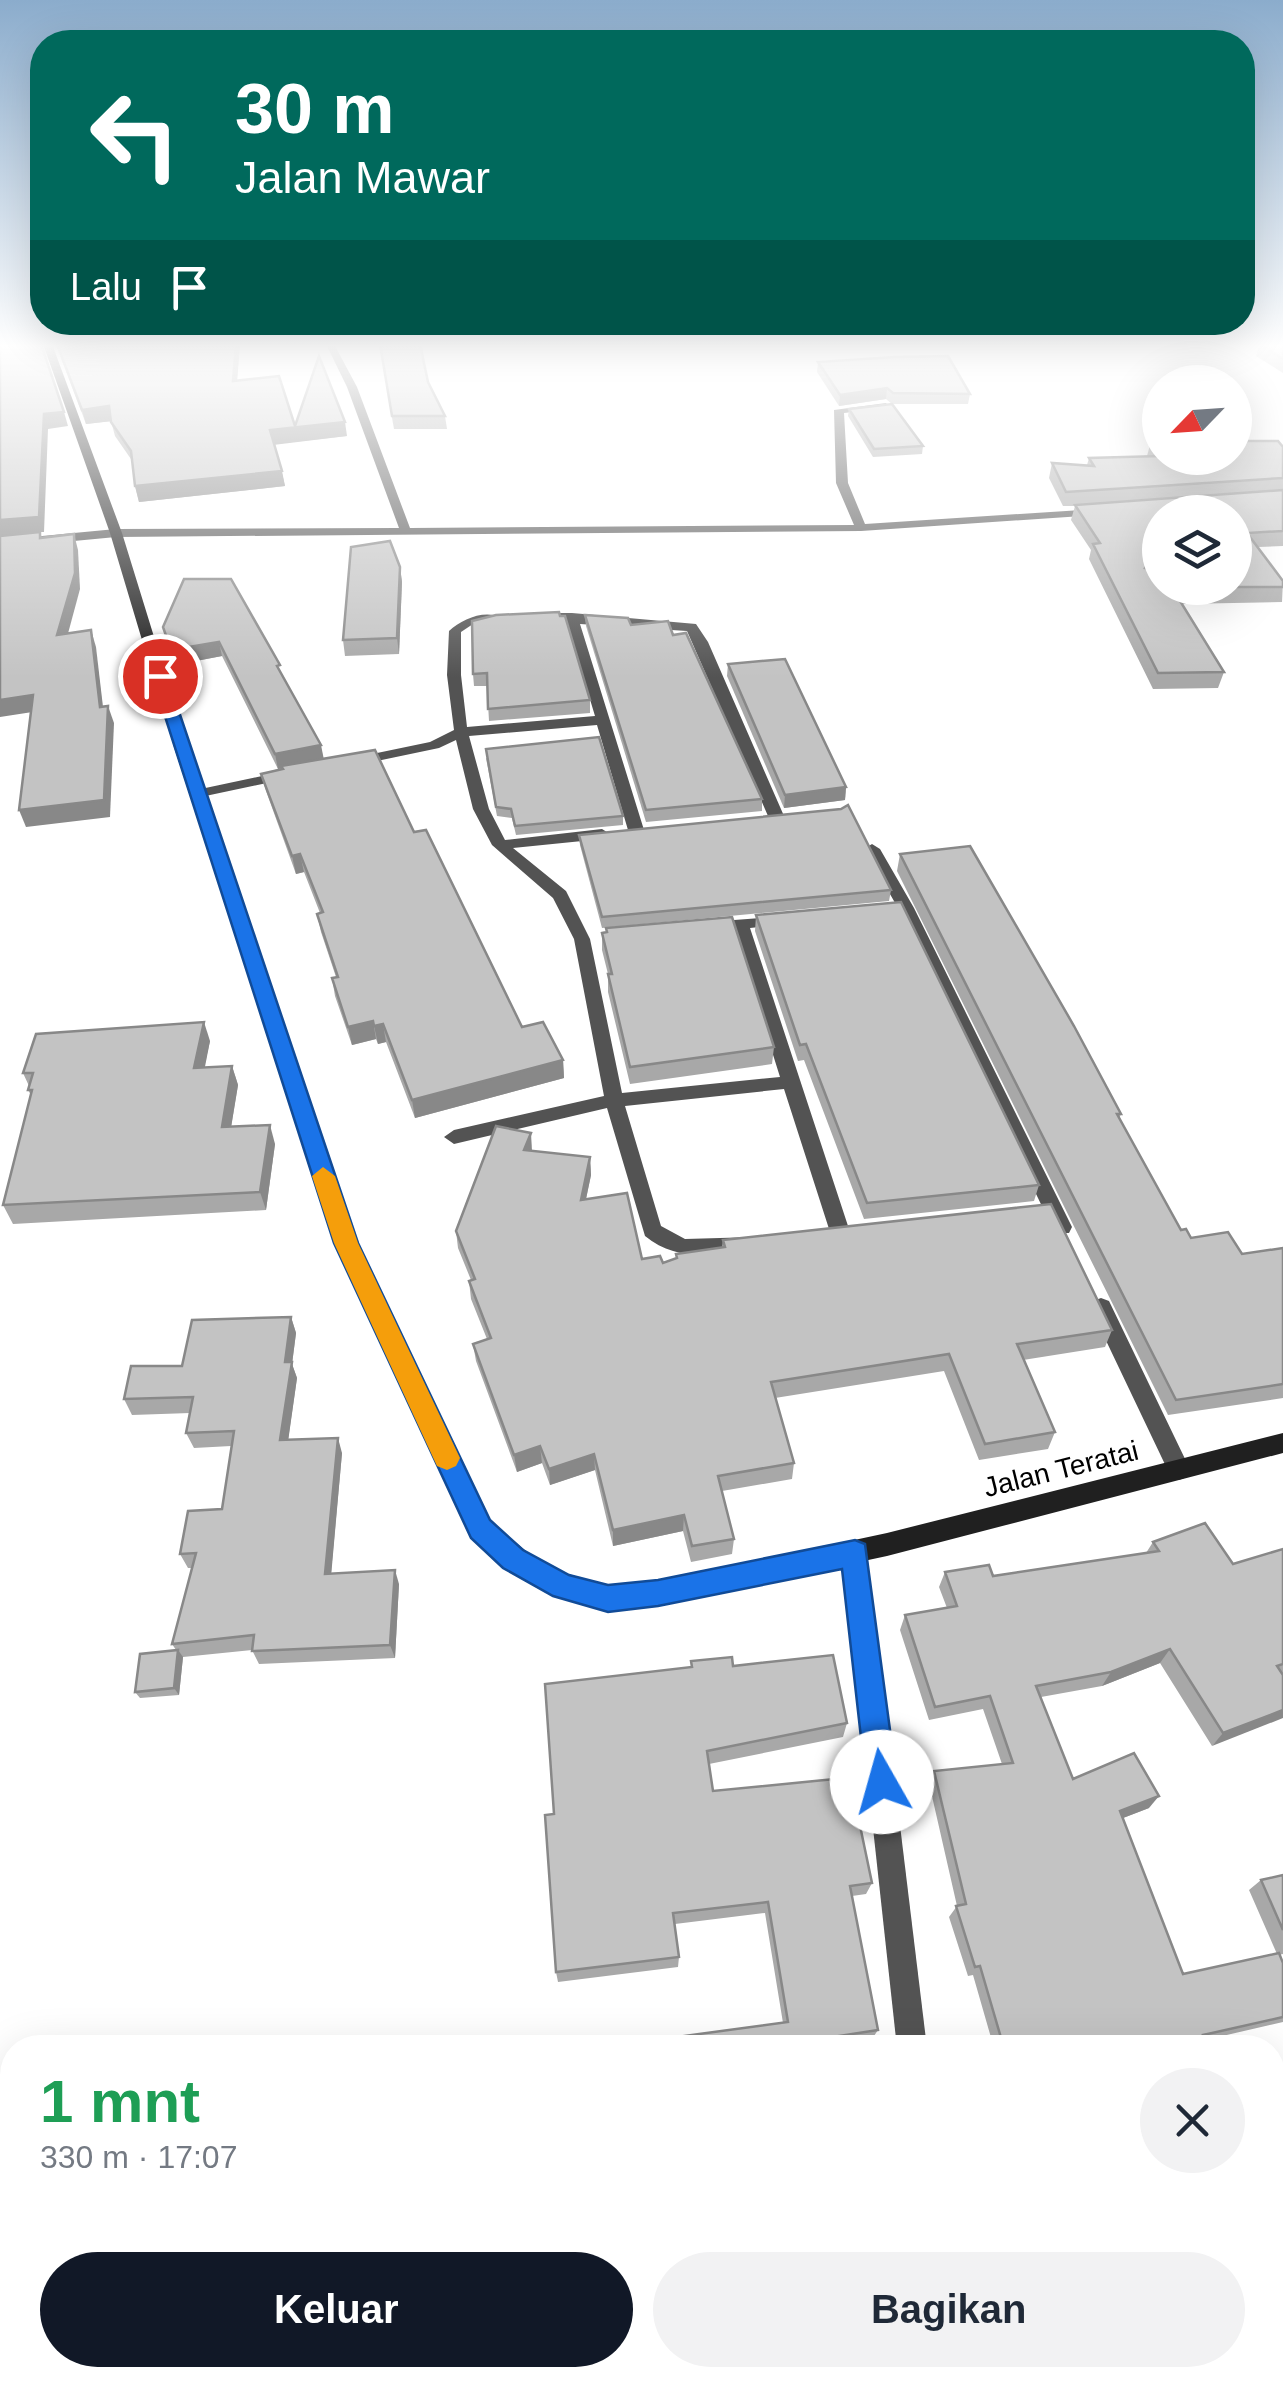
<!DOCTYPE html>
<html lang="id">
<meta charset="utf-8">
<style>
:root{--surface:#fff;--page:#f2f2f3;--text:#1f2937;--muted:#747a83;--accent:#111827}
body{margin:0;font-family:Helvetica,sans-serif;background:var(--page);color:var(--text);height:100vh;display:flex;flex-direction:column;font-size:38px;white-space:nowrap}
*{box-sizing:border-box;margin:0}
p{font-size:32px;color:var(--muted)}
.icon{flex:none;width:55px;height:55px;fill:none;stroke:currentColor;stroke-width:2;stroke-linecap:round;stroke-linejoin:round}
.map{position:relative;flex:1;overflow:hidden}
.panel{position:absolute;left:0px;top:2035px;width:1285px;height:352px;display:flex;flex-direction:column;background:var(--surface);border-radius:40px 40px 0 0;box-shadow:0 10px 40px #0002}
.panel>*{flex:none}
.top-card{position:absolute;left:30px;top:30px;width:1225px;height:305px;border-radius:40px;box-shadow:0 10px 40px #0002;background:#00695c;color:#fff;overflow:hidden}
.needle{width:65px;rotate:245deg}
.controls{position:absolute;left:1142px;top:365px;display:grid;gap:20px}
.controls a{display:grid;place-items:center;width:110px;height:110px;border-radius:50%;background:var(--surface);box-shadow:0 10px 40px #0002;font-size:50px}
.pin{position:absolute;display:grid;place-items:center;width:85px;height:85px;color:#fff;margin:-42px;border:5px solid #fff;border-radius:50%;box-shadow:0 2px 10px #0007}
.me{position:absolute;width:110px;margin:-55px;rotate:353deg;stroke-linejoin:round;filter:drop-shadow(0 0 8px #0008)}
.turn{display:flex;align-items:center;gap:35px;height:210px;padding:0 40px;font-size:45px}
.turn .icon{width:130px;height:130px;stroke-width:2.5}
.turn b{display:block;font-size:70px;line-height:85px}
.then{display:flex;align-items:center;height:95px;padding:0 40px;background:#0003;gap:20px;font-size:38px}
.round{display:grid;place-items:center;flex:none;width:105px;height:105px;border-radius:52px;background:var(--page)}
.headline{display:flex;align-items:center;justify-content:space-between;height:170px;padding:0 40px}
h1{font-size:60px;font-weight:800;line-height:75px;color:#1e9e55}
.action{display:flex;gap:20px;margin-top:auto;padding:20px 40px}
.action a{flex:1;height:115px;border-radius:60px;background:var(--accent);color:#fff;font-size:40px;font-weight:800;line-height:115px;text-align:center}
.action a+a{background:var(--page);color:var(--text)}
.map>svg:first-child{display:block}
.lines{fill:none;stroke-linecap:round;stroke-linejoin:round}
.street{fill:#535353;fill-rule:evenodd}
.secondary{fill:#202020;fill-rule:evenodd}
.wall{fill:#a8a8a8;fill-rule:evenodd}
.shaded-wall{fill:#888}
.building{fill:#c3c3c3;stroke:#888;stroke-width:2.5}
.route{fill:#1a73e8;stroke:#114b97;stroke-width:2.5}
.slow{fill:#f59e0b}
.labels{text-anchor:middle;dominant-baseline:central;stroke-width:8;stroke-linejoin:round;paint-order:stroke}
.street-label{font-size:28px;fill:#000;stroke:#fff}
</style>
<div class="map">
<svg width="1283" height="2386" viewBox="0 0 1283 2386">
<rect width="100%" height="100%" fill="#fff"/>
<g class="lines">
<g class="street">
<path d="M326,344H334L357,387L410,528L854,525L836,483L834,410L886,403L890,408L844,413L848,483L865,524L1097,509L1103,512L1097,515L861,531L116,537L0,548V540L116,529L399,528L347,387Z"/>
<path d="M572,613L696,624L708,642L784,816L776,821L768,816L687,631L580,624L644,830L636,835L628,830L597,725L469,736L489,809L505,840L602,829L610,834L602,839L513,848L566,891L590,939L622,1093L780,1077L734,930L708,932L700,927L708,922L785,916V924L750,928L850,1232L847,1238H833L830,1232L784,1089L625,1106L661,1226L685,1239L755,1237L758,1243L755,1249L748,1251C711,1256 675,1261 645,1236L607,1108L454,1144L444,1137L454,1130L604,1096L574,939L553,898L492,845L473,809L456,740L439,748L353,766L346,762L353,758L430,742L454,730L447,675L449,631C462,619 485,609 502,618L473,624L461,632V675L467,727L595,716L567,623L540,621L534,617L540,613Z"/>
<path d="M290,770L295,771V777L196,798L189,794L196,790Z"/>
<path d="M872,844L880,849L914,908L1072,1227L1069,1233H1055L1052,1227L898,908L864,849Z"/>
<path d="M1101,1298L1109,1301L1187,1463L1191,1470L1187,1477L1179,1480L1171,1477L1090,1307L1093,1301Z"/>
<path d="M855,1542L864,1545L867,1553L927,2048H897L843,1553L846,1545Z"/>
<path d="M935,2375H969L971,2386H935Z"/>
</g>
<path class="secondary" d="M43,344H52L122,533L188,747L356,1243L489,1521L531,1555L562,1572L604,1585L639,1586L887,1533L1283,1433V1453L887,1556L639,1609H604L560,1596L514,1571L471,1537L336,1243L174,747L110,533Z"/>
</g>
<g class="wall">
<path d="M56,344H240L237,380L295,426L347,436L275,444L285,486L139,502L135,486L133,462L115,436L111,421L86,424Z"/>
<path d="M379,344L428,382L445,416L447,429H394Z"/>
<path d="M1257,344H1283V373L1256,356L1259,346Z"/>
<path d="M818,362L970,394L968,404H892L923,446L922,454L873,457L848,416L849,409L892,404L886,399L839,406L817,372Z"/>
<path d="M1151,441L1283,447V546L1258,547L1283,581L1282,602L1182,604L1224,672L1218,688L1153,689L1089,559L1091,550L1071,520L1075,506H1063L1049,478L1052,463L1087,465L1089,458L1147,456ZM1160,512L1235,588H1160Z"/>
<path d="M400,567L402,582L399,654L345,656L343,640Z"/>
<path d="M184,579L283,676L323,759L414,832L522,1027L563,1060L564,1078L415,1118L386,1042L378,1044L376,1039L352,1045L335,996L332,978L336,977L321,932L317,914L320,913L304,872L296,874L266,791L261,774L278,769L222,656L175,665L167,642L163,627Z"/>
<path d="M585,615L673,635L762,799V811L646,822L586,626Z"/>
<path d="M560,616L590,700V713L489,721L487,686H474L473,674Z"/>
<path d="M728,664L846,787L845,800L784,808L727,676Z"/>
<path d="M486,758L623,816V825L516,835L512,818L497,816Z"/>
<path d="M579,835L891,890L889,901L602,928L580,845Z"/>
<path d="M900,854L1121,1114L1119,1119L1181,1230L1191,1238L1242,1254L1283,1248V1398L1168,1415L897,871Z"/>
<path d="M756,915L1039,1185L1034,1201L864,1219L804,1060L798,1061L755,931Z"/>
<path d="M602,933L774,1047L772,1064L630,1084L608,992V974L602,950Z"/>
<path d="M210,1041L204,1068L232,1066L238,1085L231,1127L275,1144L266,1210L13,1224L3,1205L31,1095L28,1090L29,1086L23,1073Z"/>
<path d="M532,1151L590,1157L591,1175L586,1199L642,1259L663,1263L676,1258V1254L722,1247L723,1240L1112,1330L1105,1347L1023,1360L1055,1432L1048,1449L979,1460L944,1371L775,1398L794,1463L792,1479L722,1491L734,1539L732,1554L691,1562L683,1531L613,1546L595,1470L550,1485L542,1463L517,1472L476,1361L473,1344L487,1339L471,1299L469,1281L471,1280L458,1248L456,1231Z"/>
<path d="M291,1317L296,1333L292,1364L297,1378L288,1440L342,1453L331,1573L399,1584L395,1658L259,1664L252,1650L183,1657L179,1695L140,1698L135,1692L176,1650L172,1644L192,1568H188L180,1554L222,1509L231,1446L194,1448L186,1433L190,1413L132,1415L124,1399L182,1366Z"/>
<path d="M1153,1542L1233,1564L1283,1549V1673L1212,1746L1160,1663L1102,1686L1041,1697L1073,1779L1149,1808L1123,1818L1183,1974L1277,1954L1249,1890L1261,1880L1283,1875V1954L1279,1955L1283,1963V2022L1205,2040L1208,2048H994L973,1975L968,1976L949,1917L957,1906L929,1783L934,1771L1002,1764L983,1709L929,1720L900,1630L905,1615L947,1608L939,1587L945,1572L993,1576L1146,1553Z"/>
<path d="M691,1661L733,1666L847,1723L843,1737L709,1764L713,1791L864,1820L861,1830L872,1883L866,1894L852,1896L878,2030L872,2039L841,2043V2048H662V2039L783,2023L765,1913L675,1924L679,1957L678,1967L558,1982L556,1972L554,1814L691,1667Z"/>
<path d="M1283,2190V2217L1273,2193Z"/>
<path d="M1013,2375H1272L1283,2386H1016Z"/>
</g>
<g class="shaded-wall">
<path d="M236,344H240L236,395L233,381Z"/>
<path d="M887,388L886,399L839,406L840,395Z"/>
<path d="M109,406L113,421L86,424L82,410Z"/>
<path d="M64,412L68,426L48,429L44,532H40L45,548L0,536V520L44,414Z"/>
<path d="M345,422L347,436L273,445L270,430Z"/>
<path d="M282,471L285,486L139,502L135,486Z"/>
<path d="M74,534L78,550L80,589L63,652L57,635Z"/>
<path d="M1160,559V572L1143,577L1148,562Z"/>
<path d="M400,567L402,582L399,654L397,638Z"/>
<path d="M91,630L96,647L105,724L100,707Z"/>
<path d="M219,642L222,656L175,665L171,650Z"/>
<path d="M33,695L39,711L0,717V700Z"/>
<path d="M108,706L114,723L110,817L26,827L19,810Z"/>
<path d="M321,745L324,760L278,769L275,754Z"/>
<path d="M846,787L845,800L784,808L785,795Z"/>
<path d="M300,854L304,872L296,874L292,856Z"/>
<path d="M373,1021L376,1039L352,1045L348,1027Z"/>
<path d="M204,1022L210,1041L201,1087L194,1068Z"/>
<path d="M383,1024L386,1042L378,1044L374,1026Z"/>
<path d="M563,1060L564,1078L415,1118L412,1100Z"/>
<path d="M232,1066L238,1085L228,1146L222,1127Z"/>
<path d="M270,1125L275,1144L266,1210L260,1192Z"/>
<path d="M531,1133L532,1151L524,1150Z"/>
<path d="M590,1157L591,1175L582,1218L581,1200Z"/>
<path d="M291,1317L296,1333L292,1364L297,1378L286,1456L280,1440L285,1362Z"/>
<path d="M338,1438L342,1453L330,1588L325,1574Z"/>
<path d="M540,1446L542,1463L517,1472L514,1455Z"/>
<path d="M594,1454L595,1470L550,1485L549,1469Z"/>
<path d="M684,1515L683,1531L613,1546V1530Z"/>
<path d="M395,1570L399,1584L395,1658L390,1645Z"/>
<path d="M1170,1649L1160,1663L1102,1686L1111,1672Z"/>
<path d="M178,1650L183,1657L179,1695L174,1688Z"/>
<path d="M1283,1710V1718L1212,1746L1223,1733Z"/>
<path d="M1159,1796L1149,1808L1110,1823L1120,1811Z"/>
<path d="M188,2375H199L204,2386H193Z"/>
<path d="M470,2375H474L477,2386H473Z"/>
</g>
<g class="building">
<path d="M0,344H41L64,412L44,414L39,517L0,520Z"/>
<path d="M57,344H236L233,381L279,376L295,426L319,356L345,422L270,430L282,471L135,486L131,451L111,422L109,406L82,410Z"/>
<path d="M380,344H420L428,382L445,416H392Z"/>
<path d="M1260,344H1283V359Z"/>
<path d="M948,356L970,394L893,393L887,388L840,395L818,362L895,357Z"/>
<path d="M892,404L923,446L874,449L849,409Z"/>
<path d="M1151,441H1160V455Z"/>
<path d="M1235,441H1278L1283,447V478L1066,492L1052,463L1094,466L1089,458L1160,456V458H1235Z"/>
<path d="M1283,490V531L1247,533L1283,581V587H1235V512H1160V559L1148,562L1145,568L1160,571V588H1228H1172L1224,672L1158,673L1093,544L1100,543L1075,505Z"/>
<path d="M40,532V538L74,534L75,573L57,635L91,630L100,707L108,706L104,800L19,810L33,695L0,700V536Z"/>
<path d="M390,541L400,567L397,638L343,640L351,547Z"/>
<path d="M184,579H231L280,665L277,666L321,745L275,754L219,642L171,650L163,627Z"/>
<path d="M559,612L560,616H565L590,700L488,709L487,673L473,674L472,621L496,615Z"/>
<path d="M585,615L628,618L631,625L668,621L673,635L686,633L762,799L646,810Z"/>
<path d="M785,659L846,787L785,795L728,664Z"/>
<path d="M599,737L623,816L515,826L511,809L496,807L486,749Z"/>
<path d="M375,750L414,832L426,830L522,1027L543,1022L563,1060L412,1100L383,1024L374,1026L373,1021L348,1027L332,978L338,977L317,914L323,912L300,854L292,856L261,774L283,769L281,766Z"/>
<path d="M848,805L891,890L602,917L579,835L841,809Z"/>
<path d="M970,846L1074,1026L1121,1114H1117L1181,1230L1186,1229L1191,1238L1228,1232L1242,1254L1283,1248V1384L1176,1400L900,854Z"/>
<path d="M901,902L1039,1185L867,1203L806,1044L800,1045L756,915Z"/>
<path d="M732,917L774,1047L630,1067L608,974H612L602,933L607,932L606,928Z"/>
<path d="M204,1022L194,1068L232,1066L222,1127L270,1125L260,1192L3,1205L32,1090H28L33,1073H23L36,1034Z"/>
<path d="M496,1126L531,1133L524,1150L590,1157L581,1200L627,1193L642,1259L660,1256L663,1263L677,1258L676,1254L725,1247L723,1240L1051,1204L1112,1330L1017,1344L1055,1432L985,1444L949,1354L771,1382L794,1463L718,1476L734,1539L692,1546L684,1515L613,1530L594,1454L549,1469L540,1446L514,1455L473,1344L491,1338L469,1281L475,1279L456,1231Z"/>
<path d="M291,1317L285,1362H292L280,1440L338,1438L325,1574L395,1570L390,1645L252,1651L254,1635L172,1644L196,1553L180,1554L188,1511L222,1509L234,1431L186,1433L193,1397L124,1399L131,1366H182L192,1320Z"/>
<path d="M1205,1523L1233,1564L1283,1549V1664L1277,1666L1283,1675V1710L1223,1733L1170,1649L1111,1672L1036,1686L1073,1779L1134,1753L1159,1796L1120,1811L1183,1974L1279,1953L1283,1963V2017L1203,2035L1208,2048H1004L980,1966L975,1967L956,1906L966,1904L934,1771L1013,1763L990,1696L935,1707L905,1615L957,1606L945,1572L989,1565L993,1576L1159,1551L1153,1542Z"/>
<path d="M178,1650L174,1688L135,1692L140,1654Z"/>
<path d="M833,1655L847,1723L707,1751L713,1791L855,1777L864,1820L859,1821L872,1883L850,1886L878,2030L839,2036L841,2048H663L662,2039L788,2022L768,1902L673,1913L679,1957L556,1972L545,1815L554,1814L545,1684L692,1667L691,1661L732,1657L733,1666Z"/>
<path d="M1283,1875V1930L1261,1880Z"/>
<path d="M1272,2298L1283,2327V2386H1026L1023,2375H1272Z"/>
<path d="M184,2375H188L193,2386H172Z"/>
<path d="M327,2375H470L473,2386H330Z"/>
<path d="M523,2375H624L626,2386H495Z"/>
<path d="M717,2375H890L892,2386H718Z"/>
</g>
<linearGradient id="sky" x2="0" y2="1"><stop stop-color="#8baccc"/><stop offset="0.51" stop-color="#fff"/><stop offset="1" stop-color="#fff" stop-opacity="0"/></linearGradient>
<rect width="1283" height="678" fill="url(#sky)"/>
<path class="route" d="M154,673L167,676L358,1243L490,1520L523,1550L569,1575L608,1585L658,1580L855,1540L865,1544L897,1782L893,1793L882,1797L870,1793L866,1782L842,1569L658,1606L608,1612L553,1596L503,1568L471,1538L334,1243L152,676Z"/>
<path class="slow" d="M323,1167L335,1176L358,1243L460,1458L456,1466L447,1470L437,1466L334,1243L312,1176Z"/>
<g class="labels">
<g class="street-label">
<text transform="translate(1061 1469) rotate(-14)">Jalan Teratai</text>
</g>
</g>
</svg>
<div class="controls">
<a><svg class="needle" viewBox="-14 -14 28 28"><path d="M0-13l5 13h-10z" fill="#e53935"/><path d="M0 13l5-13h-10z" fill="#747a83"/></svg></a>
<a><svg class="icon" aria-label="layers" viewBox="0 0 24 24"><path d="M12 4l9 5-9 5-9-5zM3 14l9 5 9-5"/></svg></a>
</div>
<div class="pin" style="left:160px;top:676px;background:#d93025"><svg class="icon" aria-label="arrive" viewBox="0 0 24 24"><path d="M6 21V4h12l-3 4 3 4H6"/></svg></div>
<svg class="me" style="left:882px;top:1782px" viewBox="-20 -20 40 40"><circle r="19" fill="#fff"/><path d="M0-13L10 11 0 6-10 11z" fill="#1a73e8"/></svg>
<div class="top-card">
<div class="turn"><svg class="icon" aria-label="left" viewBox="0 0 24 24"><path d="M17 20v-9H6M10 6l-5 5 5 5"/></svg><div><b>30 m</b>Jalan Mawar</div></div>
<div class="then">Lalu<svg class="icon" aria-label="arrive" viewBox="0 0 24 24"><path d="M6 21V4h12l-3 4 3 4H6"/></svg></div>
</div>
<section class="panel">
<div class="headline"><div><h1>1 mnt</h1><p>330 m · 17:07</p></div><a class="round"><svg class="icon" aria-label="close" viewBox="0 0 24 24"><path d="M6 6l12 12M18 6L6 18"/></svg></a></div>
<div class="action"><a>Keluar</a><a>Bagikan</a></div>
</section>
</div>
